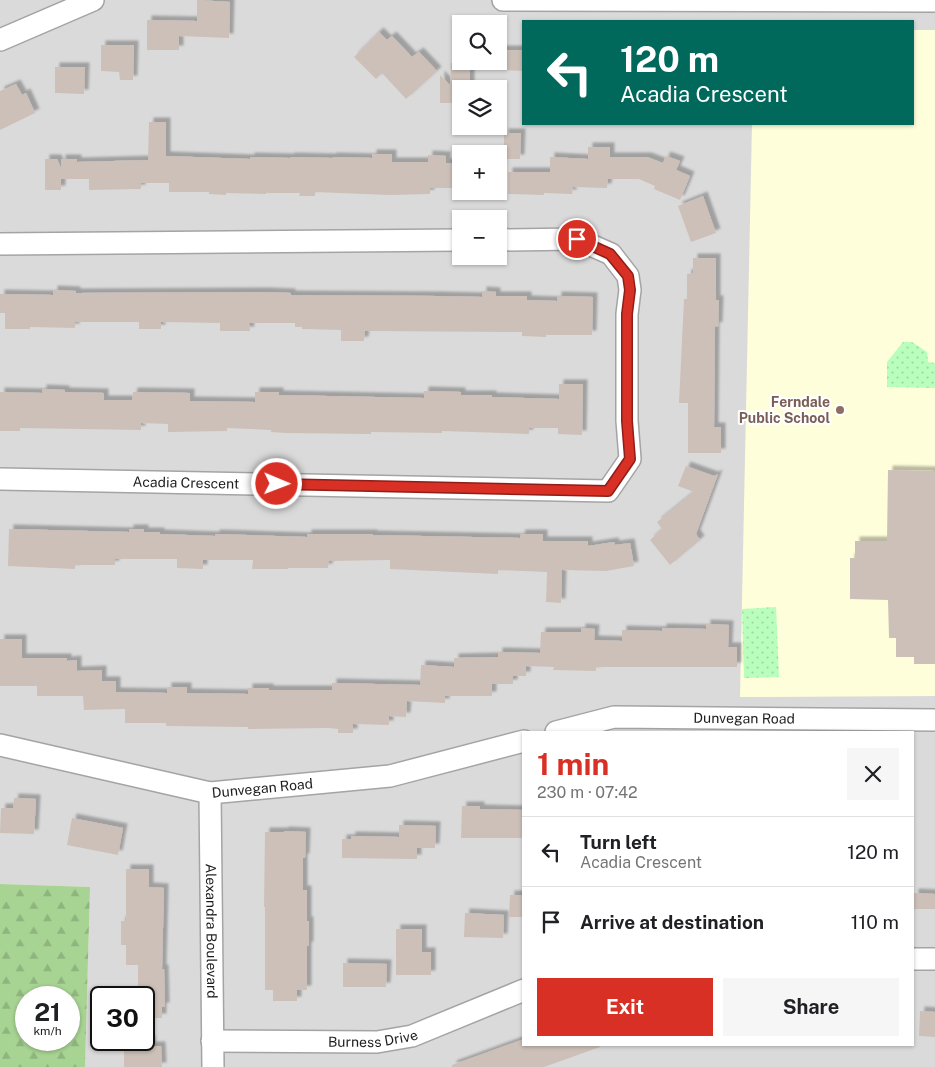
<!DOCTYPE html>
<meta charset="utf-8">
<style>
:root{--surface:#fff;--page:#f6f6f6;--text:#202124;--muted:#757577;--line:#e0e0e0;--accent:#d93025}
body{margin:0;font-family:"Public Sans",sans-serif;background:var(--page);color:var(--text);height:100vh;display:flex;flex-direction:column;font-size:19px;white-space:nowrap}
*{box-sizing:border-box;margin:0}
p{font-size:16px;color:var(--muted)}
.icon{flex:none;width:28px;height:28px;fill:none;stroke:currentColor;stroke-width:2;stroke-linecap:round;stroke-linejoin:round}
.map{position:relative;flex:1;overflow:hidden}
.side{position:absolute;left:522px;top:731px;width:392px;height:315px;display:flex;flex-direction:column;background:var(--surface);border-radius:0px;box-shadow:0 1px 4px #0004}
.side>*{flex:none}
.top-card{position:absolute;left:522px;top:20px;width:392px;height:105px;border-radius:0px;box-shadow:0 1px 4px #0004;background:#00695c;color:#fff;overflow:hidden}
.tools{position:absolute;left:452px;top:15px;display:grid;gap:10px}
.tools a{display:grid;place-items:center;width:55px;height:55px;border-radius:0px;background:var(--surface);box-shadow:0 1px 4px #0004;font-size:25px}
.speed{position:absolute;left:15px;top:986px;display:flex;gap:10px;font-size:25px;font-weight:700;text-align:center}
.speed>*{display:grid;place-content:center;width:65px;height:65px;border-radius:50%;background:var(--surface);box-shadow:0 1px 4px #0004;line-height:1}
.speed small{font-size:12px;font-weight:400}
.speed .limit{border:2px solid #111;border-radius:8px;background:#fff;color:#111}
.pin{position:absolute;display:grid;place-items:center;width:42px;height:42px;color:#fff;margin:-21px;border:2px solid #fff;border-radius:50%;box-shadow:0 1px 5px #0007}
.me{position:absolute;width:55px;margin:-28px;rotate:91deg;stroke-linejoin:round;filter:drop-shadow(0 0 4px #0008)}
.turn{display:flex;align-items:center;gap:18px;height:105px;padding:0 15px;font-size:22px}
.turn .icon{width:65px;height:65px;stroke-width:2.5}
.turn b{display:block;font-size:35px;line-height:42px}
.round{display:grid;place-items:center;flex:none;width:52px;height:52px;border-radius:0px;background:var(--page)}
.summary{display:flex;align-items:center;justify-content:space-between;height:85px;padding:0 15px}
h1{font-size:30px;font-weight:700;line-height:38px;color:var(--accent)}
.button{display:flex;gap:10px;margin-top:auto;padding:10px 15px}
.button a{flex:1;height:58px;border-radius:0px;background:var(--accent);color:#fff;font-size:20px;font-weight:700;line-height:58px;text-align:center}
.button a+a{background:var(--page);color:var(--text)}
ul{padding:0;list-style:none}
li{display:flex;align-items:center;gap:15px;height:70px;padding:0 15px;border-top:1px solid var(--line)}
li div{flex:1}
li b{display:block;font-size:19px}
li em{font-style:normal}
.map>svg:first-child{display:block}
.residential{fill:#dbdada;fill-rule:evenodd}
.education{fill:#fffedb}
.forest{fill:url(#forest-firs);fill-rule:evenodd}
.park{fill:url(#park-dots)}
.building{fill:#ccc0b8;filter:url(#shadow)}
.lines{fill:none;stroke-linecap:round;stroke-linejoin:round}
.minor-casing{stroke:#a4a4a4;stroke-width:24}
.minor{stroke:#fff;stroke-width:21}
.route-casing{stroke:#8d1f18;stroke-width:12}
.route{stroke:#d93025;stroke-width:9}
.education-dot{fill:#8d6e63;stroke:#fff;stroke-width:2}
.labels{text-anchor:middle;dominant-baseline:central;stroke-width:4;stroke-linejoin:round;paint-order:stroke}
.education-label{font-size:14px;font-weight:bold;fill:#785e54;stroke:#fff;text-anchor:end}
.street-label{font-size:14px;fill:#1d1d1d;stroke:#fff}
</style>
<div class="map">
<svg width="935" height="1067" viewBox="0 0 935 1067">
<defs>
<pattern id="forest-firs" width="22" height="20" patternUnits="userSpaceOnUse" patternTransform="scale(1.25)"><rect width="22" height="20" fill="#a7d393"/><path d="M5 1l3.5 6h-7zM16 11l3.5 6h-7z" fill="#8fb57e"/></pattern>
<pattern id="park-dots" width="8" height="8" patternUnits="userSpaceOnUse" patternTransform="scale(1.25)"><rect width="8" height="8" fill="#bafebe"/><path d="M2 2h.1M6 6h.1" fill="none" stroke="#9fd9a3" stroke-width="1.8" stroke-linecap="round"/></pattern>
<filter id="shadow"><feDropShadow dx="4.5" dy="-4.5" stdDeviation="1" flood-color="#0004"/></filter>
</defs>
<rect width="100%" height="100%" fill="#efebe2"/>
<path class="residential" d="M0,0H935V1067H85L90,887L0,884ZM524,21H914V124H524ZM461,24H499V61H461ZM461,89H499V126H461ZM461,154H499V191H461ZM461,219H499V256H461ZM524,732H914V1045H524ZM101,998H144V1040H101Z"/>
<path class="education" d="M914,30H935V696L740,697L752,124H914Z"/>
<path class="forest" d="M0,884L90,887L85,1067H0ZM26,998H69V1040H26Z"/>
<g class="park">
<path d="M903,342H912L927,352L928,362L935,363V388L887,387V362Z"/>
<path d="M776,607L779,677L744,678L742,609Z"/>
</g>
<g class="building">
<path d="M197,0L230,2L229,38L179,36V50H147V20L197,21Z"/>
<path d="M379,32L387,40L392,36L412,57L419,52L437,71L406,99L382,73L376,79L354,57Z"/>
<path d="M101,45H134L133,80H120L119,72L101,71Z"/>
<path d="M499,50H524V71L499,70Z"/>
<path d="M451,63H470V89H453L461,97V103H440V75L450,85Z"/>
<path d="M55,67H85L84,94L55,93Z"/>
<path d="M16,84L22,95L26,93L35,113L0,130V91Z"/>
<path d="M149,122H166V156L250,159V157L290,158V157L332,158V157L372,158V154H392V162H428V155L446,156V163H461V188H430V194L389,195L315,192V196H299L300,193H266V194L226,193V195L209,194V192H169V183H141V189L89,190V179H61V190H45V159H57L61,168V159H77V162L148,160Z"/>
<path d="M504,133H521L520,159H504Z"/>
<path d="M588,147H610V157H647L663,163L666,156L680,161L676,170L690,176L680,200L654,189L655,186L639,179H608L607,188L573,187L572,194L544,193V195L508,194V172H550V157L588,159Z"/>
<path d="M703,196L716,233L691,242L678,206Z"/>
<path d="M693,258H716V300H719L718,327L715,326L714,427H721V453H688V403H679L684,299H687V274L693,273Z"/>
<path d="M53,290L76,291V293L265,292L291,293V295L436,296L482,297V291L496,292V296H527V300L557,301V296L593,297L592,335H546V337L522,336V332L365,331L364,341H341V330L302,329V327H295V323H249L250,331H220V323L161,322V329H139V322H75V328L30,327V329H5V313H0V294L53,295Z"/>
<path d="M559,384H583L582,435L558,434V428H529V434L442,431V433L371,432V434L285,433L271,432V430L227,428V431L168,432V424L141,423V430L20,428V431H0V392L42,393V389L65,390V392L104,393V400H132L133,392L190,393V401L255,402V392H279V395L424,398V391L461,392V395H492V397L559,399Z"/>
<path d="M686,466L714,476L718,474L696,534L700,540L670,565L650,540L662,529L657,522L694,492L678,486Z"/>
<path d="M888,470L935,471V664H914V657H896V638H889L888,600L850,599V558H855V541H887Z"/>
<path d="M9,529L129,532V529H144V532H160V534L215,536V534L307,537V534H373V535L520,538L521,534H543V541H588V546L614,542L615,545L630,543L634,566L606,571L562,570L561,603L546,602L547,572L498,570V574L390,569V560L329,561L328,568H288V569H252L253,560H203V569L177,568V559H115V565H75V569L8,566Z"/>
<path d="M706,624L729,625L728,647H737V667H596V671L553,670L554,667L526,666V676H513V684H492V696H445V703L407,701L406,717L389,716V725L353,724V733H338V729L329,728L248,729V727L166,726V723H125V709L84,710L83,696H37V686H0V639H22V658H67V661L77,660V671L102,670V681H116V692L167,693V687H187V693L248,694V688H269V690H332V683L420,685L421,665L454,667V658L498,657V652L540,653L541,632H581V628L595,629L594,640L622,641V630L662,631V628L706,629Z"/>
<path d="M14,798L36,799L34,834L0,833L1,808H13Z"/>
<path d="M462,806H480V809L524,810V838H461Z"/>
<path d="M72,818L123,828L118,855L67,845Z"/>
<path d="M399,825L436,826L435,848H417V859L342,858V839H351V836L399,837Z"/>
<path d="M284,831L306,832L305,858H303V890H307V921H309V946H307V990H297V1001H273V990H265V907H264L265,832H284Z"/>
<path d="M126,869H149V887L164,888L162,969H164L165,1007H162V1018H144V998H138V965H126V945H121V921H126Z"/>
<path d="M914,893L935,894V909H914Z"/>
<path d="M510,895H524V917H509Z"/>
<path d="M465,913L504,915L503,938L464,937Z"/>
<path d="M396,929H422V952H431V975H396Z"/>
<path d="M343,963L387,964L386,987H343Z"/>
<path d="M920,1011L935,1012V1037L919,1036Z"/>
<path d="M524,1039V1045H599L600,1047L544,1067H452V1065Z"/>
<path d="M124,1040H151V1046H161L162,1067H124Z"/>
</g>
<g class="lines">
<g class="minor-casing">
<g id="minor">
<path d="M503,0L935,1"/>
<path d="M0,40L93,0"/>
<path d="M0,244L461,240"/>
<path id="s1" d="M0,479L608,491L630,459L627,421V314L630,290L628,276L611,254L577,239L499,240"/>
<path id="s2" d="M556,732L614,717L935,720"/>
<path id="s3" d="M0,745L210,793L390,776L524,741"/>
<path id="s4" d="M210,793L213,1067"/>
<path d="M914,959H935"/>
<path id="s5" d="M212,1041L377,1042L412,1036L524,990"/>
</g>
</g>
<use href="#minor" class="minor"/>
</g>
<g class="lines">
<g class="route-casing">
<path id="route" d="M277,484L608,491L630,459L627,421V314L630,290L628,276L610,254L577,239"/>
</g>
<use href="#route" class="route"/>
</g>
<circle class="education-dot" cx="840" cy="410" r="5"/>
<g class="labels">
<g class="education-label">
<text x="830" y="402">Ferndale<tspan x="830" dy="16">Public School</tspan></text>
</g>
<g class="street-label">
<text stroke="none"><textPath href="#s1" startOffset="186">Acadia Crescent</textPath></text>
<text stroke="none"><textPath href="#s2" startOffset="190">Dunvegan Road</textPath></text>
<text stroke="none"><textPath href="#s3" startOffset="268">Dunvegan Road</textPath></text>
<text stroke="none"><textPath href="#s4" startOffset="138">Alexandra Boulevard</textPath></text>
<text stroke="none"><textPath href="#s5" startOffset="161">Burness Drive</textPath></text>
</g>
</g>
</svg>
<div class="tools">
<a><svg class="icon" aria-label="search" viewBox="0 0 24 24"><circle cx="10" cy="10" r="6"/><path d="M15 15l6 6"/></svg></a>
<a><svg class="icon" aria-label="layers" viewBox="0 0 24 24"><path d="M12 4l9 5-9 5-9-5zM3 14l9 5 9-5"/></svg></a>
<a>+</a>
<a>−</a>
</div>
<div class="speed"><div>21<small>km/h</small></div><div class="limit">30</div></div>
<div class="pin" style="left:577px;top:239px;background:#d93025"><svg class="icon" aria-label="arrive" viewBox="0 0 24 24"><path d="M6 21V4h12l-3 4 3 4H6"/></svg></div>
<svg class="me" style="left:277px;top:484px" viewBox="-20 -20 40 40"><circle r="17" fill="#d93025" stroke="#fff" stroke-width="3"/><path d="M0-11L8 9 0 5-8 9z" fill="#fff"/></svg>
<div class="top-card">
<div class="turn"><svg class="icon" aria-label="left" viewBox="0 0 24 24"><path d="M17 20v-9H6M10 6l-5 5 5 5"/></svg><div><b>120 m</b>Acadia Crescent</div></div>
</div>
<section class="side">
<div class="summary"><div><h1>1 min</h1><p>230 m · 07:42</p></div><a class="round"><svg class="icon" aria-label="close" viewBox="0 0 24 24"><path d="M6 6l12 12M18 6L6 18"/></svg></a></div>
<ul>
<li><svg class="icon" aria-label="left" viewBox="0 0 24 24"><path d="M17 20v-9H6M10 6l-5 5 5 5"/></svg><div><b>Turn left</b><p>Acadia Crescent</p></div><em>120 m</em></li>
<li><svg class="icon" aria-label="arrive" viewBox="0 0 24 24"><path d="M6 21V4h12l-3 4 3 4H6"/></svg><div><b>Arrive at destination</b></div><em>110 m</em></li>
</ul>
<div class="button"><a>Exit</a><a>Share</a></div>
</section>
</div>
